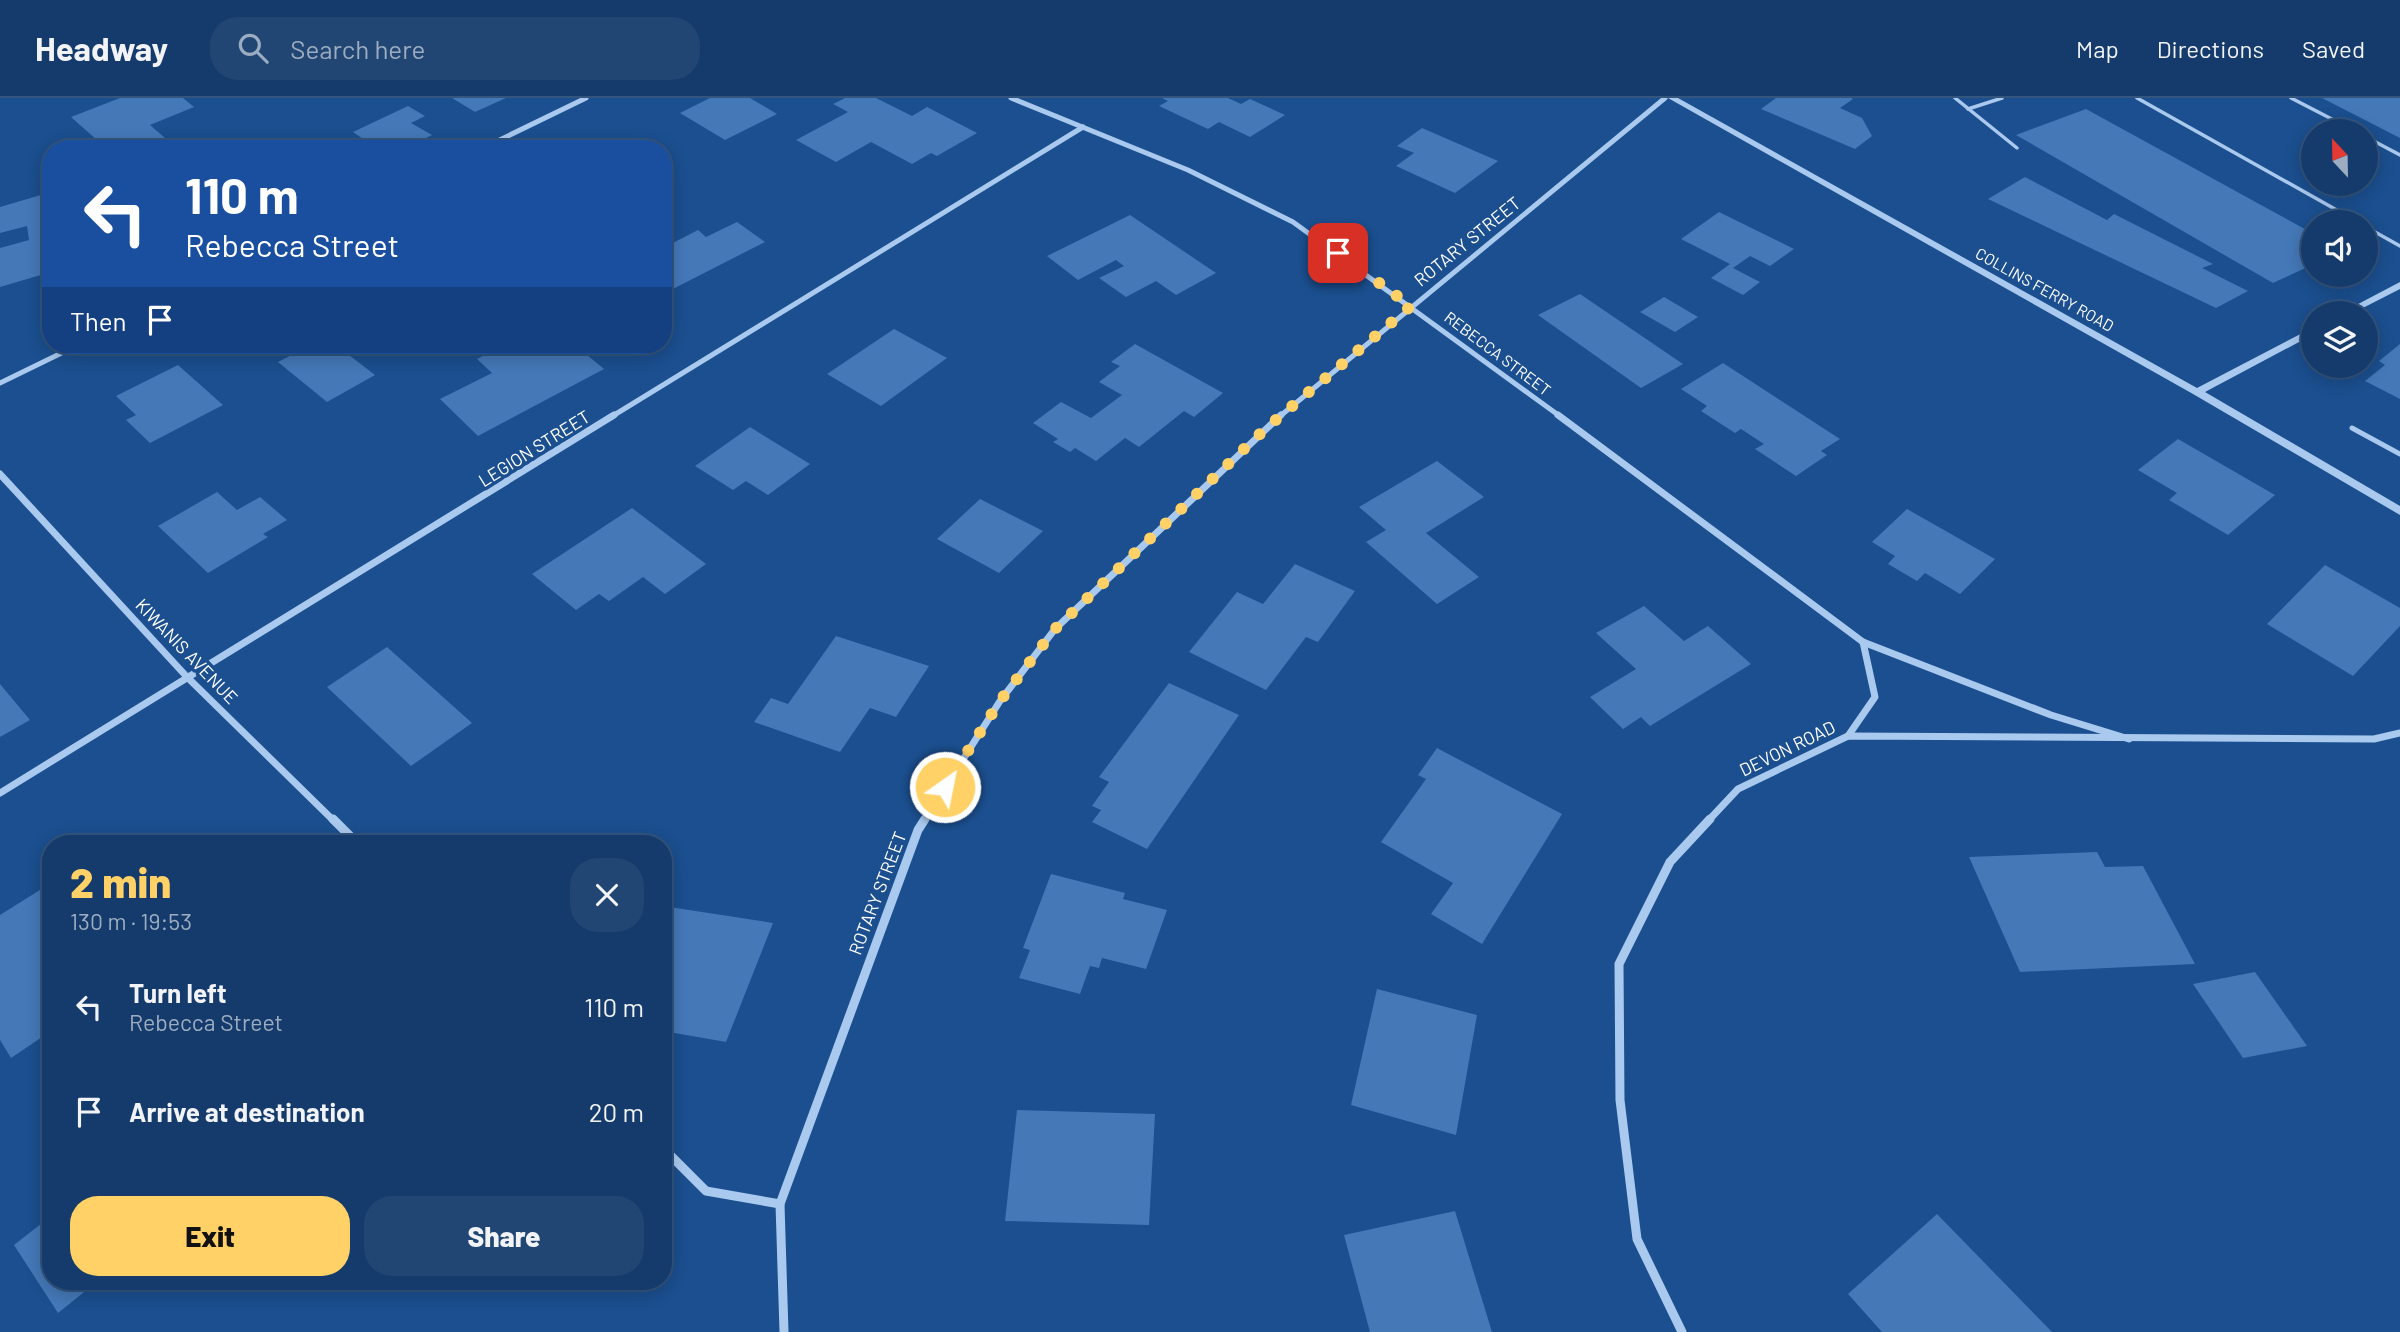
<!DOCTYPE html>
<meta charset="utf-8">
<style>
:root{--surface:#143b6b;--page:#214673;--text:#f1f3f6;--muted:#9dadc1;--line:#33557e;--accent:#ffd166}
body{margin:0;font-family:Barlow,sans-serif;background:var(--page);color:var(--text);height:100vh;display:flex;flex-direction:column;font-size:26px;white-space:nowrap}
*{box-sizing:border-box;margin:0}
p{font-size:23px;color:var(--muted)}
.icon{flex:none;width:38px;height:38px;fill:none;stroke:currentColor;stroke-width:2;stroke-linecap:round;stroke-linejoin:round}
.map{position:relative;flex:1;overflow:hidden}
.sheet{position:absolute;left:42px;top:737px;width:630px;height:455px;display:flex;flex-direction:column;background:var(--surface);border-radius:28px;box-shadow:0 4px 18px #0003,0 0 0 2px var(--line)}
.sheet>*{flex:none}
.guide{position:absolute;left:42px;top:42px;width:630px;height:214px;border-radius:28px;box-shadow:0 4px 18px #0003,0 0 0 2px var(--line);background:#1a4fa0;color:#fff;overflow:hidden}
.needle{width:46px;rotate:338deg}
.tools{position:absolute;left:2301px;top:21px;display:grid;gap:14px}
.tools a{display:grid;place-items:center;width:77px;height:77px;border-radius:50%;background:var(--surface);box-shadow:0 4px 18px #0003,0 0 0 2px var(--line);font-size:35px}
.pin{position:absolute;display:grid;place-items:center;width:60px;height:60px;color:#fff;margin:-30px;border-radius:14px;box-shadow:0 4px 10px #0006}
.me{position:absolute;width:77px;margin:-38px;rotate:33deg;stroke-linejoin:round;filter:drop-shadow(0 0 5px #0008)}
.turn{display:flex;align-items:center;gap:24px;height:147px;padding:0 28px;font-size:32px}
.turn .icon{width:91px;height:91px;stroke-width:2.5}
.turn b{display:block;font-size:49px;line-height:60px}
.then{display:flex;align-items:center;height:66px;padding:0 28px;background:#0003;gap:14px;font-size:26px}
.round{display:grid;place-items:center;flex:none;width:74px;height:74px;border-radius:28px;background:var(--page)}
.overview{display:flex;align-items:center;justify-content:space-between;height:119px;padding:0 28px}
h1{font-size:42px;font-weight:800;line-height:52px;color:var(--accent)}
.button{display:flex;gap:14px;margin-top:auto;padding:14px 28px}
.button a{flex:1;height:80px;border-radius:28px;background:var(--accent);color:#111;font-size:28px;font-weight:800;line-height:80px;text-align:center}
.button a+a{background:var(--page);color:var(--text)}
ul{padding:0;list-style:none}
li{display:flex;align-items:center;gap:21px;height:105px;padding:0 28px}
li div{flex:1}
li b{display:block;font-size:26px}
li em{font-style:normal}
header{display:flex;align-items:center;gap:42px;box-sizing:border-box;height:98px;padding:0 35px;background:var(--surface);border-bottom:2px solid var(--line)}
header strong{font-size:33px}
nav{display:flex;gap:38px;margin-inline-start:auto;font-size:24px}
.search{width:490px;height:63px;background:var(--page);display:flex;align-items:center;gap:18px;box-sizing:border-box;padding:0 24px;border-radius:28px;color:var(--muted);font-size:26px}
.map>svg:first-child{display:block}
.building{fill:#4478b7}
.lines{fill:none;stroke-linecap:round;stroke-linejoin:round}
.service-far1{stroke:#a9c9ee;stroke-width:3.5}
.service{stroke:#a9c9ee;stroke-width:5}
.minor-far2{stroke:#a9c9ee;stroke-width:5}
.minor-far1{stroke:#a9c9ee;stroke-width:7}
.minor{stroke:#a9c9ee;stroke-width:9}
.tertiary{fill:#a9c9ee;fill-rule:evenodd}
.route{stroke:#ffd166;stroke-width:12;stroke-dasharray:0 21.6}
.labels{text-anchor:middle;dominant-baseline:central;stroke-width:7;stroke-linejoin:round;paint-order:stroke}
.far-street-label{font-size:16px;fill:#fff;stroke:#1b4f8f}
.street-label{font-size:18px;fill:#fff;stroke:#1b4f8f}
</style>
<header>
<strong>Headway</strong>
<div class="search"><svg class="icon" aria-label="search" viewBox="0 0 24 24"><circle cx="10" cy="10" r="6"/><path d="M15 15l6 6"/></svg>Search here</div>
<nav><a>Map</a><a>Directions</a><a>Saved</a></nav>
</header>
<div class="map">
<svg width="2400" height="1234" viewBox="0 0 2400 1234">
<rect width="100%" height="100%" fill="#1b4f8f"/>
<g class="building">
<path d="M120,0H183L194,9L150,27L165,40L138,51H107L71,19Z"/>
<path d="M452,0H506L475,14Z"/>
<path d="M710,0H750L777,16L725,42L680,15Z"/>
<path d="M845,0H876L912,18L927,9L977,35L937,58L931,55L912,66L871,44L836,64L796,42L848,14L833,6Z"/>
<path d="M1162,0H1228L1241,6L1250,1L1285,17L1250,39L1219,24L1208,31L1159,8L1168,3Z"/>
<path d="M1776,0H1851L1853,1L1840,10L1862,20L1872,38L1855,51L1761,11Z"/>
<path d="M2322,0H2400V40Z"/>
<path d="M408,8L425,18L411,25L432,37L404,51H342L363,41L353,34Z"/>
<path d="M2086,11L2314,136V166L2273,185L2016,37Z"/>
<path d="M1422,30L1498,63L1455,95L1396,68L1414,55L1397,48Z"/>
<path d="M2025,79L2107,122L2114,116L2213,166L2202,170L2248,193L2216,210L1988,101Z"/>
<path d="M51,94V174L0,189V150L29,142L27,128L0,135V109Z"/>
<path d="M1719,114L1794,151L1770,168L1750,158L1733,170L1760,184L1743,197L1711,180L1730,166L1681,141Z"/>
<path d="M1130,117L1216,175L1176,197L1156,183L1126,199L1099,180L1124,168L1116,162L1078,182L1047,158Z"/>
<path d="M737,124L765,144L663,196V160L666,159L663,150L698,132L706,139Z"/>
<path d="M1580,196L1683,266L1641,290L1538,217Z"/>
<path d="M1664,199L1698,219L1675,234L1640,214Z"/>
<path d="M894,231L947,260L881,308L827,276Z"/>
<path d="M1135,246L1223,295L1194,319L1184,313L1139,349L1125,340L1096,363L1075,350L1070,354L1053,344L1058,341L1033,325L1061,304L1091,320L1122,297L1099,284L1120,268L1111,264Z"/>
<path d="M2400,246V301L2365,283L2385,267L2379,263Z"/>
<path d="M311,247H336L375,277L327,304L278,264Z"/>
<path d="M505,247H575L604,271L478,338L440,301L492,275L477,261Z"/>
<path d="M1723,265L1840,341L1821,353L1827,357L1796,378L1755,351L1764,346L1741,331L1735,335L1701,313L1707,308L1681,291Z"/>
<path d="M178,267L223,307L150,345L126,322L136,317L116,298Z"/>
<path d="M750,329L810,366L768,397L746,383L733,392L695,368Z"/>
<path d="M2178,341L2275,397L2228,437L2169,402L2177,395L2138,372Z"/>
<path d="M1437,363L1484,399L1426,435L1479,479L1437,506L1366,444L1386,432L1359,409Z"/>
<path d="M217,394L237,412L260,399L287,422L263,436L268,439L208,475L158,428Z"/>
<path d="M980,401L1043,433L999,475L937,441Z"/>
<path d="M632,410L706,466L665,496L643,479L609,503L599,496L576,512L532,476Z"/>
<path d="M1907,411L1995,461L1960,496L1925,475L1917,483L1888,466L1895,458L1872,444Z"/>
<path d="M1295,466L1355,493L1318,544L1306,539L1266,592L1189,554L1237,494L1263,506Z"/>
<path d="M2325,467L2400,510V528L2353,578L2267,526Z"/>
<path d="M1644,508L1684,543L1708,528L1751,566L1650,628L1641,619L1623,631L1590,599L1636,571L1596,535Z"/>
<path d="M836,538L929,568L896,619L870,610L840,654L754,624L771,600L788,606Z"/>
<path d="M387,549L472,625L411,668L327,589Z"/>
<path d="M1169,585L1239,617L1147,751L1092,724L1101,712L1092,708L1109,684L1099,679Z"/>
<path d="M0,586L30,622L0,639Z"/>
<path d="M1437,650L1562,716L1482,846L1431,816L1453,785L1381,744L1426,681L1418,677Z"/>
<path d="M2097,754L2105,769L2143,768L2195,866L2020,874L1969,759Z"/>
<path d="M1051,776L1125,795L1123,801L1167,812L1146,871L1102,860L1099,870L1090,868L1080,896L1019,880L1030,852L1023,850Z"/>
<path d="M51,785V933L11,960L0,942V817Z"/>
<path d="M663,808L773,825L726,944L663,933Z"/>
<path d="M2255,874L2307,948L2243,960L2193,886Z"/>
<path d="M1377,891L1477,917L1456,1037L1351,1007Z"/>
<path d="M1017,1012L1155,1016L1149,1127L1005,1123Z"/>
<path d="M1455,1113L1492,1234H1370L1344,1137Z"/>
<path d="M1937,1116L2052,1234H1882L1848,1196Z"/>
<path d="M51,1118V1183H98L58,1215L14,1147Z"/>
</g>
<g class="lines">
<g class="service-far1">
<path d="M1955,0L2017,50"/>
<path d="M2137,0L2358,124"/>
<path d="M2291,0L2355,33"/>
<path d="M1968,11L2002,0"/>
<path d="M2366,39L2400,57"/>
<path d="M2366,129L2400,148"/>
</g>
<path class="service" d="M2352,330L2400,356"/>
<g class="minor-far2">
<path d="M1011,0L1188,72L1293,124L1561,319"/>
<path d="M481,51L586,0"/>
<path d="M0,285L78,247"/>
<path d="M611,319L1083,29"/>
<path d="M1279,319L1665,0"/>
</g>
<g class="minor-far1">
<path d="M1558,317L1863,544L2051,617L2129,641"/>
<path d="M0,376L187,579L334,723"/>
<path d="M1848,638L1875,599L1863,544"/>
<path d="M0,695L614,317"/>
<path d="M924,723L1000,603L1055,531L1281,317"/>
<path d="M1708,723L1738,691L1848,638L2374,641L2400,635"/>
</g>
<g class="minor">
<path d="M333,721L358,746"/>
<path d="M663,1050L706,1093L780,1106"/>
<path d="M784,1234L780,1106L918,732L925,721"/>
<path d="M1682,1234L1637,1141L1620,1002L1619,866L1670,764L1710,721"/>
</g>
<g class="tertiary">
<path d="M1668,0H1678L2197,290L2314,229V236L2205,294L2400,408V417L2193,296Z"/>
<path d="M2400,184V191L2353,215H2341Z"/>
</g>
</g>
<g class="lines">
<path class="route" d="M945,689L1000,603L1055,531L1265,331L1411,208L1338,155"/>
</g>
<g class="labels">
<g class="far-street-label">
<text transform="translate(2045 191) rotate(29)">COLLINS FERRY ROAD</text>
<text transform="translate(1498 255) rotate(37)">REBECCA STREET</text>
</g>
<g class="street-label">
<text transform="translate(1467 143) rotate(-39)">ROTARY STREET</text>
<text transform="translate(534 350) rotate(-32)">LEGION STREET</text>
<text transform="translate(187 553) rotate(46)">KIWANIS AVENUE</text>
<text transform="translate(1787 650) rotate(-26)">DEVON ROAD</text>
<text transform="translate(877 795) rotate(-69)">ROTARY STREET</text>
</g>
</g>
</svg>
<div class="tools">
<a><svg class="needle" viewBox="-14 -14 28 28"><path d="M0-13l5 13h-10z" fill="#e53935"/><path d="M0 13l5-13h-10z" fill="#9dadc1"/></svg></a>
<a><svg class="icon" aria-label="sound" viewBox="0 0 24 24"><path d="M4 9h4l5-4v14l-5-4H4zM17 9q2 3 0 6"/></svg></a>
<a><svg class="icon" aria-label="layers" viewBox="0 0 24 24"><path d="M12 4l9 5-9 5-9-5zM3 14l9 5 9-5"/></svg></a>
</div>
<div class="pin" style="left:1338px;top:155px;background:#d93025"><svg class="icon" aria-label="arrive" viewBox="0 0 24 24"><path d="M6 21V4h12l-3 4 3 4H6"/></svg></div>
<svg class="me" style="left:945px;top:689px" viewBox="-20 -20 40 40"><circle r="17" fill="#ffd166" stroke="#fff" stroke-width="3"/><path d="M0-11L8 9 0 5-8 9z" fill="#fff"/></svg>
<div class="guide">
<div class="turn"><svg class="icon" aria-label="left" viewBox="0 0 24 24"><path d="M17 20v-9H6M10 6l-5 5 5 5"/></svg><div><b>110 m</b>Rebecca Street</div></div>
<div class="then">Then<svg class="icon" aria-label="arrive" viewBox="0 0 24 24"><path d="M6 21V4h12l-3 4 3 4H6"/></svg></div>
</div>
<section class="sheet">
<div class="overview"><div><h1>2 min</h1><p>130 m · 19:53</p></div><a class="round"><svg class="icon" aria-label="close" viewBox="0 0 24 24"><path d="M6 6l12 12M18 6L6 18"/></svg></a></div>
<ul>
<li><svg class="icon" aria-label="left" viewBox="0 0 24 24"><path d="M17 20v-9H6M10 6l-5 5 5 5"/></svg><div><b>Turn left</b><p>Rebecca Street</p></div><em>110 m</em></li>
<li><svg class="icon" aria-label="arrive" viewBox="0 0 24 24"><path d="M6 21V4h12l-3 4 3 4H6"/></svg><div><b>Arrive at destination</b></div><em>20 m</em></li>
</ul>
<div class="button"><a>Exit</a><a>Share</a></div>
</section>
</div>
